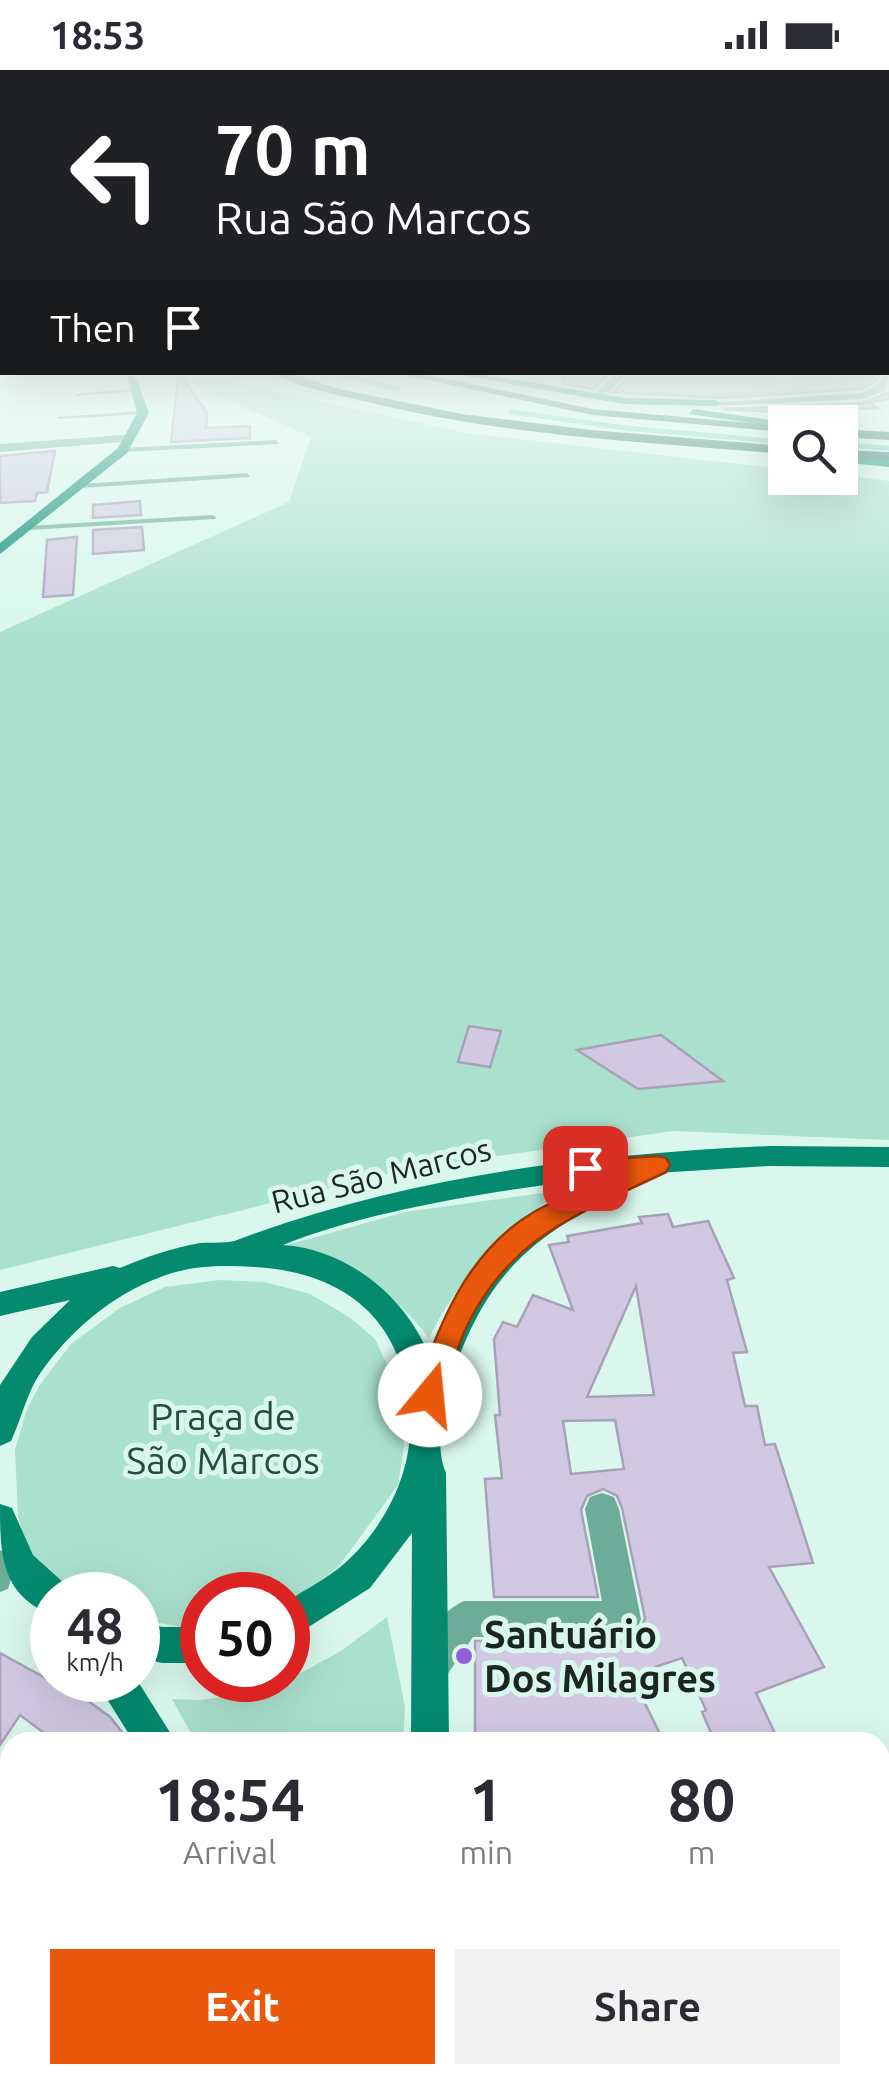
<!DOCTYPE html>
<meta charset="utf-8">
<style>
:root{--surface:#fff;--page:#f2f2f3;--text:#2b2b33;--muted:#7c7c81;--accent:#ea580c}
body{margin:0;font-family:Ubuntu,sans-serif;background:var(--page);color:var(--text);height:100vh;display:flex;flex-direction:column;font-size:38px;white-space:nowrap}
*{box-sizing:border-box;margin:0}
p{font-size:32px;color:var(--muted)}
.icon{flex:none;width:55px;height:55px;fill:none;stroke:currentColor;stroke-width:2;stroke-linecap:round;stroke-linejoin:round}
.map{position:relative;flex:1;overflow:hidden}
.drawer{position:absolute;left:0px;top:1662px;width:890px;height:352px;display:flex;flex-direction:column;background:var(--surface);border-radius:30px 30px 0 0;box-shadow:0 10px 40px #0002}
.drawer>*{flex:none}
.top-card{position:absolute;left:0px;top:0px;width:890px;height:305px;box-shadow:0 10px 40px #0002;background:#202124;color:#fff;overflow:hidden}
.buttons{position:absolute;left:768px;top:335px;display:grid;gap:20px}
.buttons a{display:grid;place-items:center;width:90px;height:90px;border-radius:0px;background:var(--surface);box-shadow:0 10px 40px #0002;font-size:50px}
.speed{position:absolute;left:30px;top:1502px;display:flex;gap:20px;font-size:50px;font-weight:700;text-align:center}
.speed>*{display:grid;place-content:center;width:130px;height:130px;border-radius:50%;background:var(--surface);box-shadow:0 10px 40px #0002;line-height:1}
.speed small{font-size:25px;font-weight:400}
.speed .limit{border:15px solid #d22;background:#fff;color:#111}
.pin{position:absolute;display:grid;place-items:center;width:85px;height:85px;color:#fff;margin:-42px;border-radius:20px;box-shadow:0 5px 15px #0006}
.me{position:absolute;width:110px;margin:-55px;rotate:17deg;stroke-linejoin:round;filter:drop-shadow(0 0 8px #0008)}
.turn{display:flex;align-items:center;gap:35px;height:210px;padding:0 50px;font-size:45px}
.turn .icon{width:130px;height:130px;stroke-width:2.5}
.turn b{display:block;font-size:70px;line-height:85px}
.then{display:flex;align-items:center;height:95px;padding:0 50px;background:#0003;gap:20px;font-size:38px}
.eta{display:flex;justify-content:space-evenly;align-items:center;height:170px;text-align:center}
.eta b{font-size:60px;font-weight:700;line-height:70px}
.cta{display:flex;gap:20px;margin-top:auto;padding:20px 50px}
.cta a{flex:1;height:115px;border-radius:0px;background:var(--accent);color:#fff;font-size:40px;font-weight:700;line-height:115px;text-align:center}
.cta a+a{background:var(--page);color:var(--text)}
.status{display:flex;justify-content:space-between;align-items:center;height:70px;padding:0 50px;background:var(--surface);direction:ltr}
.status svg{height:28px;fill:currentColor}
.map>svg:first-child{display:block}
.green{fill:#aae0ce}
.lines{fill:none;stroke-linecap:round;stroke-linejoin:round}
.stream{stroke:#71d0b4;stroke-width:5}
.building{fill:#d1c9e2;stroke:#a8a1b8;stroke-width:2.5;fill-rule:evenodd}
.lane{fill:#6dac98;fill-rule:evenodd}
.street{fill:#6dac98;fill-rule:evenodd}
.secondary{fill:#038a6f;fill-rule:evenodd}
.primary{fill:#196955;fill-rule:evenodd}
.route{fill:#ea580c;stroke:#983908;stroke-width:2.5}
.poi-dot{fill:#905fd8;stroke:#d9f7ec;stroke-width:4}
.labels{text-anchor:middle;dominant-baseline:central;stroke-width:10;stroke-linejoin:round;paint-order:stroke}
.street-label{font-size:32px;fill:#1b2622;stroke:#d9f7ec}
.near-park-label{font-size:38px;fill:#234d41;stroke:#d9f7ec}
.near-poi-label{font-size:38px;font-weight:bold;fill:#1b2622;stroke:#d9f7ec;text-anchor:start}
</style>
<div class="status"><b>18:53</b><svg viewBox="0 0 49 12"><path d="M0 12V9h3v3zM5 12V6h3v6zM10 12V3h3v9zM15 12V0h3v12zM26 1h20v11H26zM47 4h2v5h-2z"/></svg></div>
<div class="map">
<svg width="889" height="2013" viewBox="0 0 889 2013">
<rect width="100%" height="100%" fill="#d9f7ec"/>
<g class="green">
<path d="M209,307L465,363L785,399V408L840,405L889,411V1070L673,1061L408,1099L0,1200V562L289,432L311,367L192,314Z"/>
<path d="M565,1120C503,1158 462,1203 429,1268C391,1219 346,1191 287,1175L405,1142Z"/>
<path d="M220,1210L264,1212L310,1224L349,1247L375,1269L393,1308L401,1347L404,1377L398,1415L339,1496L288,1538V1525H202V1559L199,1560L138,1549V1525H75L27,1481L18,1446L15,1380L26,1342L39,1316L71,1274L120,1238L165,1217Z"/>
<path d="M387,1547L405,1637L403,1672H196L172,1629L201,1630L254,1622L288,1610L341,1581Z"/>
</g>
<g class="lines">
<g class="stream">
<path d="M332,302L397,319"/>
<path d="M512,342L625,358L785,372"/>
<path d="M840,375L889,378"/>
</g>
</g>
<g class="building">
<path d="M179,302L207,343L206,358L250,356V368L171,372Z"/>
<path d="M564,302H611L594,319L563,314Z"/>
<path d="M632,302H882L874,313L860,319L720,328L614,322Z"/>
<path d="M888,323V329L869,333L878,338L780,342L723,339L863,333Z"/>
<path d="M55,381L47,422L37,423L35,431L0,433V386Z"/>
<path d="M140,431L141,445L93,448V435Z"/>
<path d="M142,457L144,480L93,484V460Z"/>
<path d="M77,467L73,525L43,527L47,470Z"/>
<path d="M469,956L501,961L490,997L458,992Z"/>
<path d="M661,965L723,1011L638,1019L577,980Z"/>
<path d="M668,1144L673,1157L708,1151L734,1208L727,1210L747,1282L733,1283L745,1336H757L765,1375L775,1374L813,1493L769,1497L824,1597L756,1623L779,1672H715L702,1642L706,1640L682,1588L631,1605L664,1672H475V1571H623L640,1563L645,1548L622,1438L617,1426L603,1419L587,1426L581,1440L598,1527H494L485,1409L502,1408L495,1345H500L494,1269L503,1252L517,1257L533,1225L573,1240L549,1175L569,1172L567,1166L642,1153L639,1147ZM636,1216L654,1325L587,1327ZM615,1350L624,1399L571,1404L563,1351Z"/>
<path d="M0,1583L51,1611L60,1610L110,1647L130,1672H56L20,1645L0,1675Z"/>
</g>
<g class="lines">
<g class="lane">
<path d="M137,318L139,321L77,326L74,324Z"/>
<path d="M143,341L145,344L60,349L57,347Z"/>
<path d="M276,370L279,374L123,382L119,380L123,378Z"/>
<path d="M247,403L250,407L81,418L77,416L81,414Z"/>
<path d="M212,445L216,447L215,449L28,460L24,458L28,456Z"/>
<path d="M8,1477L15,1480L18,1487L8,1519L0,1522V1481Z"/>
</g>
<g class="street">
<path d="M889,298L886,320L863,329L715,336L709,333L861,323L877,316Z"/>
<path d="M617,302H628L601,330H593V326Z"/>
<path d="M137,364L133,371L0,382V374Z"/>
<path d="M602,1423L614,1427L619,1439L641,1549L636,1562L623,1567H473L445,1608L432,1614L419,1608L413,1595C423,1572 441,1540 464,1531H602L585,1439L590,1427Z"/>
</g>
<g class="secondary">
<path d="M444,302H471L624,328L715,330L721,333L715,336L624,334Z"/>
<path d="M127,305L136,307L149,343L127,383L0,484V473L118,378L137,343Z"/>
<path d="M693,339L785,352H789H785V358L689,344Z"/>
<path d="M840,384L889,389V397L840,392Z"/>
<path d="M769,1076L889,1077V1097L769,1096L657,1103L654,1108C546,1157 492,1189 452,1306C443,1334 434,1376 446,1403L449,1672H411L412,1463L370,1518L288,1570V1531C306,1519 328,1508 345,1493C381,1461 409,1410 410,1361C411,1260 355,1203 255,1197C221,1195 190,1195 158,1208C111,1226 70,1261 41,1302C26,1324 22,1348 11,1371L0,1376V1315L32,1267L70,1230L0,1246V1222L113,1196L120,1198C146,1187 172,1178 200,1173C212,1172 227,1174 237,1170C407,1106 588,1084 769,1076ZM601,1108C515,1146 462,1195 429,1285C406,1227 347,1179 283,1175C372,1139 505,1119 601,1108Z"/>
<path d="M0,1434L12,1438L33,1485L65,1514L69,1525H52V1545C0,1525 0,1482 0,1434Z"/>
<path d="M138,1551L162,1557H202V1593H162L138,1587Z"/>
<path d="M95,1610H137L176,1672H134Z"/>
<path d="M269,2005H315L317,2013H271Z"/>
<path d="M393,2005H439L438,2013H392Z"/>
</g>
<g class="primary">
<path d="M269,302H287L339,319L462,344L591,360L785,376V384C647,372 507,366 372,333C339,325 299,318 269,302Z"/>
<path d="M389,302H412L593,339L785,356V362L593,345Z"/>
<path d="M840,359L889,362V370L840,367Z"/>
<path d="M840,380L889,382V390L840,388Z"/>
</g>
</g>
<linearGradient id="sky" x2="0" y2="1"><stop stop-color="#78bfd3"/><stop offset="0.51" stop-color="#eefbf6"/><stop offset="1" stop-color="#eefbf6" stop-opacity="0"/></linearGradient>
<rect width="889" height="574" fill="url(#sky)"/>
<path class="route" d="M658,1086L666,1088L670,1095L666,1102C579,1144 509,1166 465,1260C454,1284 451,1310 440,1334L430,1338L420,1334L415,1325C438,1256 467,1181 534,1142C558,1128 586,1118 611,1106L577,1105L573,1098L577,1091Z"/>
<circle class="poi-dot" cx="464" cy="1586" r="10"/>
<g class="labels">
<g class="street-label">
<text transform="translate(381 1105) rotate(-14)">Rua São Marcos</text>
</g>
<g class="near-park-label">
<text x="223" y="1346">Praça de<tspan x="223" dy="44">São Marcos</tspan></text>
</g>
<g class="near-poi-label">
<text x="484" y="1564">Santuário<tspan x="484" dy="44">Dos Milagres</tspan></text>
</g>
</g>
</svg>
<div class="buttons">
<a><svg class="icon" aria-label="search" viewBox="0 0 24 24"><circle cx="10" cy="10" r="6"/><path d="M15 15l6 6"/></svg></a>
</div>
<div class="speed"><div>48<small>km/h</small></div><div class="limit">50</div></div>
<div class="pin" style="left:585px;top:1098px;background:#d93025"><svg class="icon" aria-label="arrive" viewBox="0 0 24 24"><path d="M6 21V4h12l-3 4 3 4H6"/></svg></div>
<svg class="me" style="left:430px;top:1325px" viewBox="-20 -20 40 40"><circle r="19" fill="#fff"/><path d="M0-13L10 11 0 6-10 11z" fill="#ea580c"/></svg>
<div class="top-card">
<div class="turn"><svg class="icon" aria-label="left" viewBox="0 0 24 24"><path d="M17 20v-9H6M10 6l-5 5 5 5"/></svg><div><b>70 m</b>Rua São Marcos</div></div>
<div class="then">Then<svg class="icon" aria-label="arrive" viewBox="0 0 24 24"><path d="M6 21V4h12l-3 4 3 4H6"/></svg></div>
</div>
<section class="drawer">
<div class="eta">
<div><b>18:54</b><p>Arrival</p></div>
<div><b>1</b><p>min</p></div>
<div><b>80</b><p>m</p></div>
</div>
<div class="cta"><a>Exit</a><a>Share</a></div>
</section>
</div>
